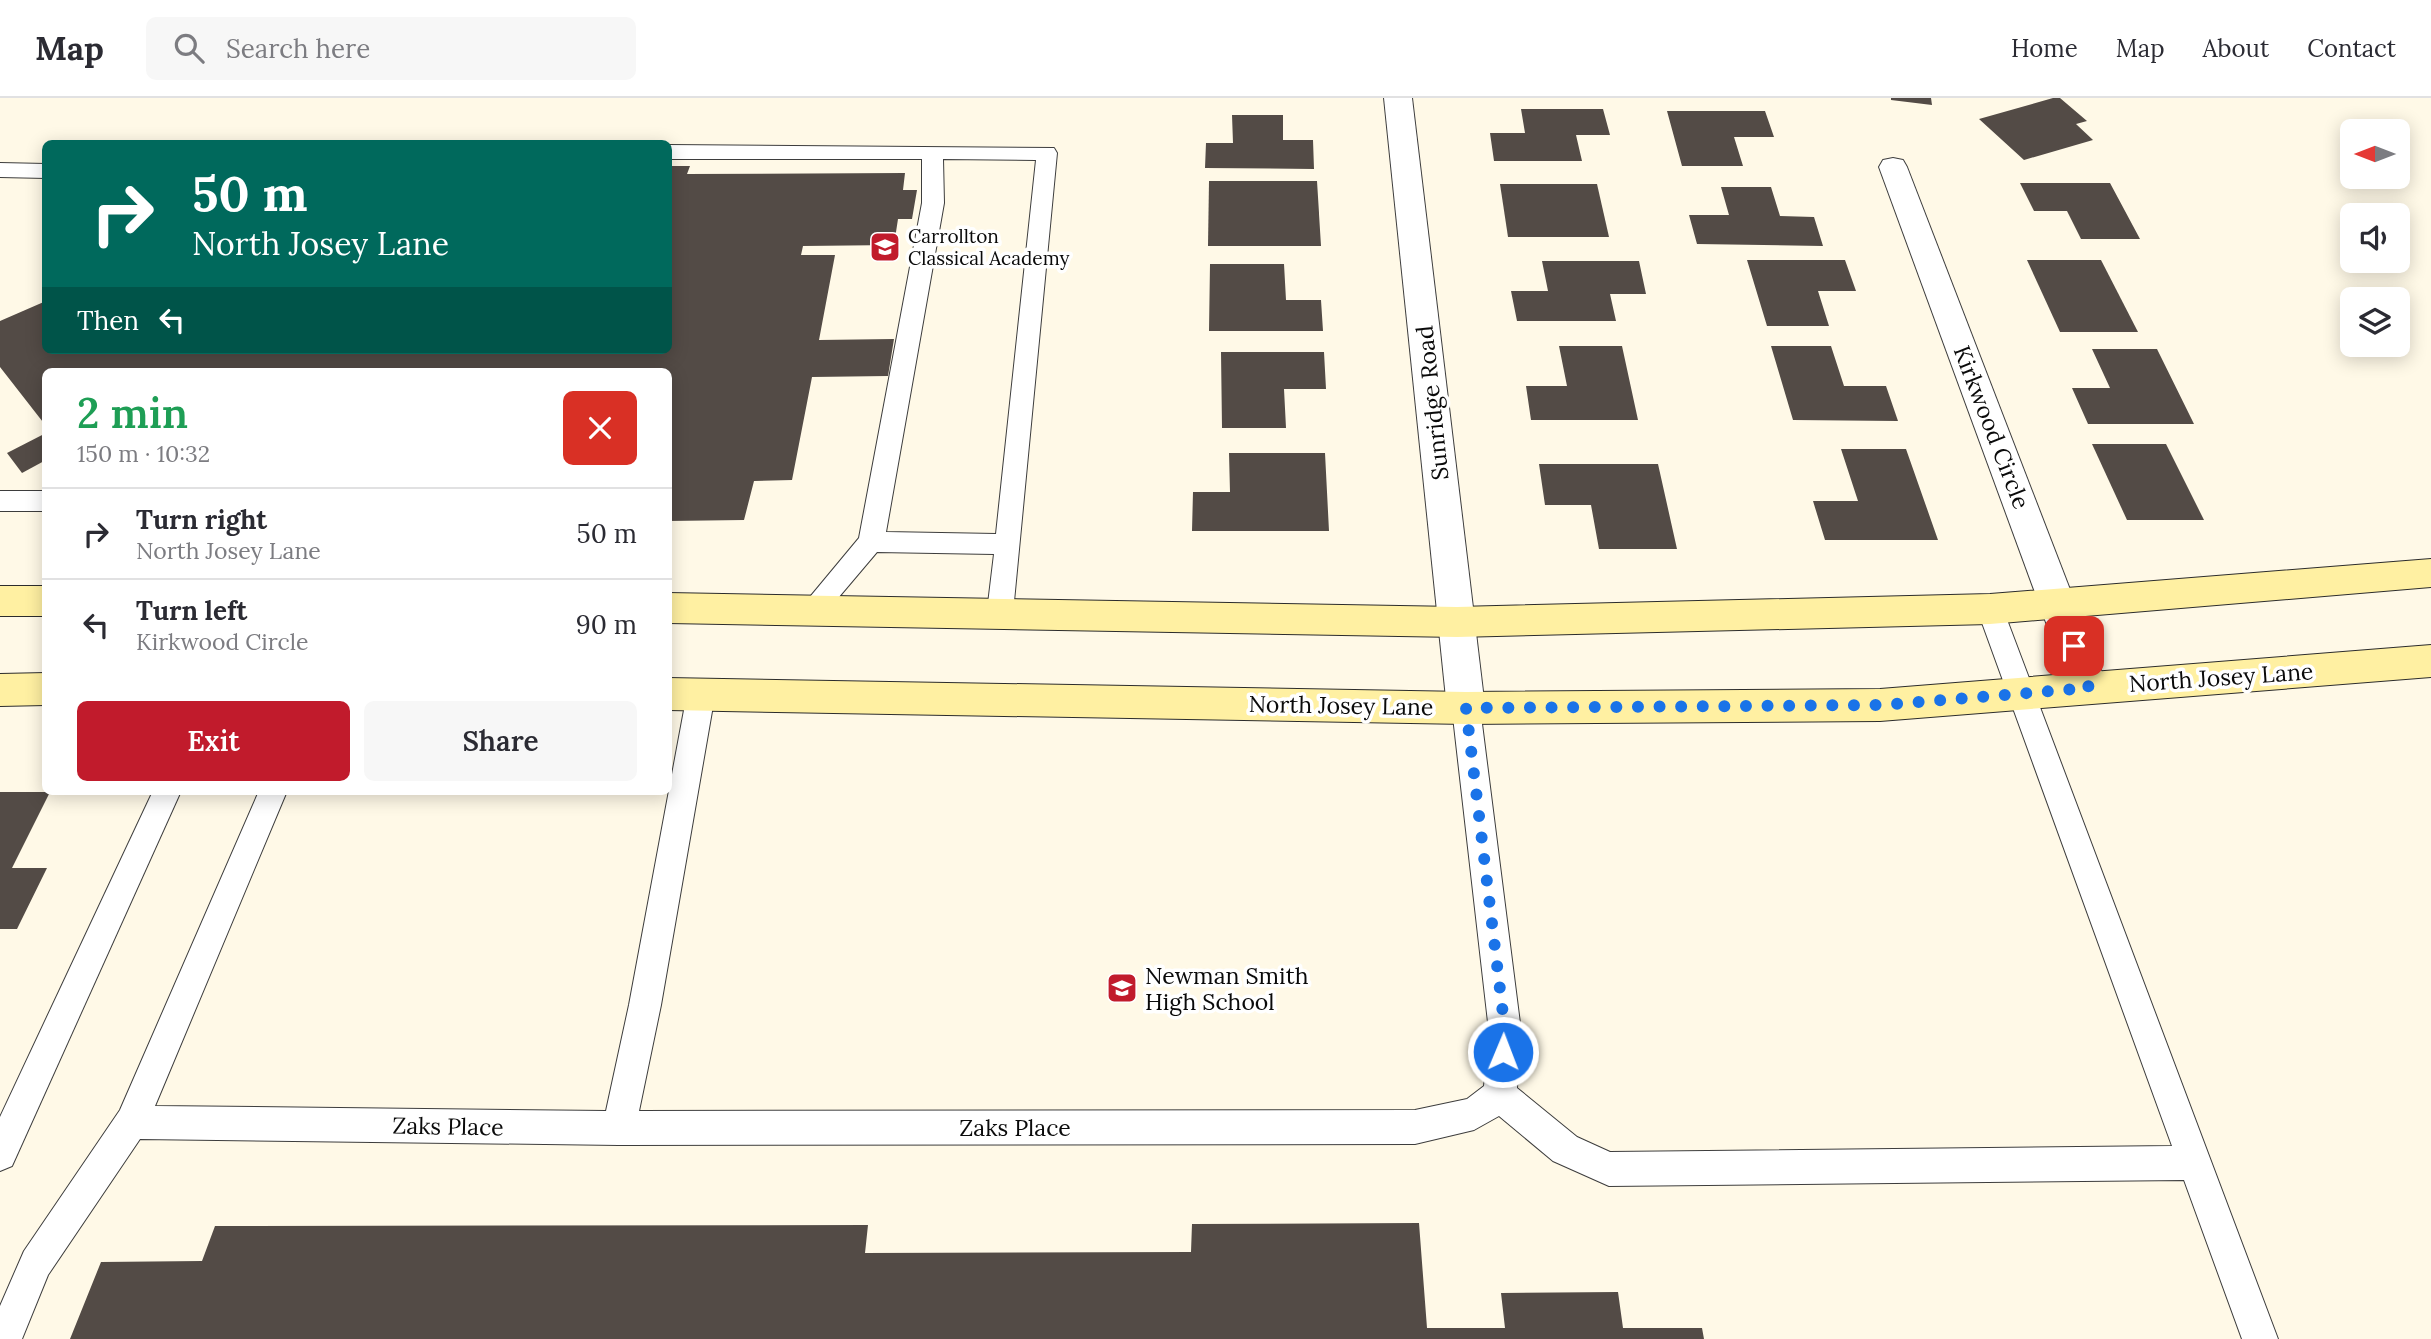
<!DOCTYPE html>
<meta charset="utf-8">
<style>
:root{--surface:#fff;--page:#f7f7f7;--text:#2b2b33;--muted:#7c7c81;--line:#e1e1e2;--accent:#c11b2c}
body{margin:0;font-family:Lora,serif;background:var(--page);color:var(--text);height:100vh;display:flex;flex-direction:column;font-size:26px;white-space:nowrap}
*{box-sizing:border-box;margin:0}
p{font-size:23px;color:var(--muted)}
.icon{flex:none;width:38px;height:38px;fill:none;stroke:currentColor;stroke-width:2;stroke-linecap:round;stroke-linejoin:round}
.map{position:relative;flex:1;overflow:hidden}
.details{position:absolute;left:42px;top:270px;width:630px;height:427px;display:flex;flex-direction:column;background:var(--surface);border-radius:10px;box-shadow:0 4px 18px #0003}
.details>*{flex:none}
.guide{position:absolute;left:42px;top:42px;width:630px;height:214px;border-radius:10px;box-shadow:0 4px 18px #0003;background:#00695c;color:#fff;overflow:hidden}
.needle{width:46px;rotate:270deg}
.controls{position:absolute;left:2340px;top:21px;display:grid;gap:14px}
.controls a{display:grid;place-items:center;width:70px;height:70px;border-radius:10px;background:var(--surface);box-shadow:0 4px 18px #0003;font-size:35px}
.pin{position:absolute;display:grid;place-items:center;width:60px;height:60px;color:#fff;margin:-30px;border-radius:14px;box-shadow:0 4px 10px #0006}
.me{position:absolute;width:77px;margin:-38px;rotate:1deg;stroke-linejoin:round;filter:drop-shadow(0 0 5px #0008)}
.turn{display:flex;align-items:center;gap:24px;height:147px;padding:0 35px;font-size:32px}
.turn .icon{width:91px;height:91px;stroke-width:2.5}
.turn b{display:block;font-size:49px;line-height:60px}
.then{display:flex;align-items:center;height:66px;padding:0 35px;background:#0003;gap:14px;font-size:26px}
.round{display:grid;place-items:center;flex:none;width:74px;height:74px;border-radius:10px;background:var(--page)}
.overview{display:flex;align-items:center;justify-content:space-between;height:119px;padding:0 35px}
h1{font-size:42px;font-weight:600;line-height:52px;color:#1e9e55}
.button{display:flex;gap:14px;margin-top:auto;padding:14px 35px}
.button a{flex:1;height:80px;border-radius:10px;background:var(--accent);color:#fff;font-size:28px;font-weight:600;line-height:80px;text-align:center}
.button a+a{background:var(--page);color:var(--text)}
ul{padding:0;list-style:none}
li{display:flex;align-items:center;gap:21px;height:91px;padding:0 35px;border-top:2px solid var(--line)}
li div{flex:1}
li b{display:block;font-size:26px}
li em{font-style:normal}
header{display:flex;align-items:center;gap:42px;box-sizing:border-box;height:98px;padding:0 35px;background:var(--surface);border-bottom:2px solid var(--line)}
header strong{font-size:33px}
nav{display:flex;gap:38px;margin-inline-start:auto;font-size:24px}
.search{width:490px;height:63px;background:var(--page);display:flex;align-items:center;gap:18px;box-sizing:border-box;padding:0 24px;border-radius:10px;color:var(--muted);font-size:26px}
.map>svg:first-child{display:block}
.building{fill:#534b46}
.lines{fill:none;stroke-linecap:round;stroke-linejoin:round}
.lane-casing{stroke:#3d3d3d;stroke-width:2}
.street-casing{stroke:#3d3d3d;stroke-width:2}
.secondary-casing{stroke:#2c2c2c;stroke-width:2}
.lane{fill:#fff;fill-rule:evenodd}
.street{fill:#fff;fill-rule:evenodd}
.secondary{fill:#fff0a2;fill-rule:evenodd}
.route{stroke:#1a73e8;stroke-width:12;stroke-dasharray:0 21.6}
.labels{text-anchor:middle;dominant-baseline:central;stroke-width:7;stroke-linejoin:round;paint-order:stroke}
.far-poi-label{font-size:19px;fill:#0a0a0a;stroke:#fff;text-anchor:start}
.street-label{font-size:23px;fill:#0a0a0a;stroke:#fff}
.poi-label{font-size:23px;fill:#0a0a0a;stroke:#fff;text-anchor:start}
</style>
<header>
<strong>Map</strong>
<div class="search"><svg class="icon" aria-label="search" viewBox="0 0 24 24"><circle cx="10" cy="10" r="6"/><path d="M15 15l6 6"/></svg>Search here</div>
<nav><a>Home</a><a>Map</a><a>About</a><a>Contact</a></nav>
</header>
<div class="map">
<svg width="2431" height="1241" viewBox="0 0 2431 1241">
<rect width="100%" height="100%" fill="#fff9e7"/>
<g class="building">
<path d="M1891,0H1931L1932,7L1891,2Z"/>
<path d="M2053,0H2060L2087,23L2076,26L2093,42L2024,62L1979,21Z"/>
<path d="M1521,11H1603L1610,37H1576L1582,63H1494L1490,35H1525Z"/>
<path d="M1667,13H1765L1774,39H1734L1743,68H1682Z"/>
<path d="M1232,17H1283V42H1313L1314,71L1205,70L1206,45H1233Z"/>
<path d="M668,68H690L687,76L905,75L903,92H917L912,121H898L894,147L803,148L801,157H835L819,242L894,241L888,278L812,279L792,382L754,383L744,422L668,423V273H46V328L0,269V223L46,203V252H668Z"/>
<path d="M1209,83H1317L1321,148H1208Z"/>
<path d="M2020,85H2110L2140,141H2081L2067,113H2034Z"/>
<path d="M1500,86H1597L1609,139H1508Z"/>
<path d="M1721,89H1771L1780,118L1814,119L1823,148L1697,146L1689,117H1729Z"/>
<path d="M1747,162H1845L1856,193H1818L1829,228H1767Z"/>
<path d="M2027,162H2101L2138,234H2060Z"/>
<path d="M1542,163H1639L1646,196H1610L1616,223H1517L1511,193H1548Z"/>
<path d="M1210,166H1284L1286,202H1321L1323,233H1209Z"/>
<path d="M1559,248H1622L1638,322H1531L1526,288H1567Z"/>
<path d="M1771,248H1831L1844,288H1886L1898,323L1793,322Z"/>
<path d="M2092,251H2157L2194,326H2088L2072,290H2110Z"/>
<path d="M1221,254H1324L1326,291H1284L1286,330H1222Z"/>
<path d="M46,335V362L22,375L7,355Z"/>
<path d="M2092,346H2166L2204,422H2127Z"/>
<path d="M1841,351H1906L1938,442H1825L1813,403H1858Z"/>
<path d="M1229,355H1325L1329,433H1192L1193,394H1230Z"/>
<path d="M1539,366H1658L1677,451H1599L1591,407H1545Z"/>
<path d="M0,694H50L12,770H47L17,831H0Z"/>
<path d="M1419,1125L1427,1230H1505L1501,1195L1618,1194L1623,1230H1702L1704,1241H70L101,1164L202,1163L215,1128L868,1127L865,1155L1191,1154L1192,1126Z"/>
</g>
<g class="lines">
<g class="lane-casing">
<g id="lane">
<path d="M668,47L1054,50L1057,55L1013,514L1009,522L1000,525L991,522L987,514L994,456L877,454L822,519L813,522L804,519L800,511L859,440L922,105V61H668ZM943,61L1036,62L996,436L886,434L944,105Z"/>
<path d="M0,65L46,66V80L0,79Z"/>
<rect x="0" y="393" width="46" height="20"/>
<path d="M1990,500L1999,503L2003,511L2278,1241H2242L2184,1082L1609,1088L1553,1063L1499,1018L1474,1032L1415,1046L619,1047L140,1041L48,1177L22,1241H0V1208L24,1153L120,1012L259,693H287L155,1008L606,1013L629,907L687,596L691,588L701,584L711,588L715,596L661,907L639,1013L1415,1012L1467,1001L1484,988L1489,933L1452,610L1456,602L1466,598L1476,602L1480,610L1521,933L1517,990L1577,1039L1610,1054L2172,1048L1977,511L1981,503Z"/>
<path d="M153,693H181L12,1068L0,1073V1019Z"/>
</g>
</g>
<g class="street-casing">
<g id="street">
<path d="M1384,0H1412L1485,610L1480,622L1466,626L1452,622L1447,610Z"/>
<path d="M1893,60L1903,62L1907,69L2108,590L2102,601L2089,606L2076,601L2070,590L1879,69L1883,62Z"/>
</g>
</g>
<g class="secondary-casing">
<g id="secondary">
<path d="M2431,461V489L1990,526L1457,539L668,525V495L1457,509L1990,496Z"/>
<rect x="0" y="488" width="46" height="30"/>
<path d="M2431,547V579L1880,623L1466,626L668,612V580L1466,594L1880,591Z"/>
<path d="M46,575V607L0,608V576Z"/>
</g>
</g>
<use href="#lane" class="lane"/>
<use href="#street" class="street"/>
<use href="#secondary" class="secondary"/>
</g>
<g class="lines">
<path class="route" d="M1503,954L1505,933L1466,610L1881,607L2089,590L2074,548"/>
</g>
<defs>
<g id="school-square" transform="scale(1.575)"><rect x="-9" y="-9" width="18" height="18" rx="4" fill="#c11b2c" stroke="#fff"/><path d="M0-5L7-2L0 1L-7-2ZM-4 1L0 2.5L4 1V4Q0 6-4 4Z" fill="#fff"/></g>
</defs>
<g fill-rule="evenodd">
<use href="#school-square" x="885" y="149"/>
<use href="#school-square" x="1122" y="890"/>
</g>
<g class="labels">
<g class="far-poi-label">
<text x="908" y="138">Carrollton<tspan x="908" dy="22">Classical Academy</tspan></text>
</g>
<g class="street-label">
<text transform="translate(1432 305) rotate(-96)">Sunridge Road</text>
<text transform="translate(1992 329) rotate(69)">Kirkwood Circle</text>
<text transform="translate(2221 579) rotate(-4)">North Josey Lane</text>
<text transform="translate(1341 607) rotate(1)">North Josey Lane</text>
<text transform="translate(448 1028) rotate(1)">Zaks Place</text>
<text x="1015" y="1029">Zaks Place</text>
</g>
<g class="poi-label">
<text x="1145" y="877">Newman Smith<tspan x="1145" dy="26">High School</tspan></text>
</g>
</g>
</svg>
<div class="controls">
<a><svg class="needle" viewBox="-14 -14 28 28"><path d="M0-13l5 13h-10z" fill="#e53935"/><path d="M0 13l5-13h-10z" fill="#7c7c81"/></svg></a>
<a><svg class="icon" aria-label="sound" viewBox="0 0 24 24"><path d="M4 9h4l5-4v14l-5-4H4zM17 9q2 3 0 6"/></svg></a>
<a><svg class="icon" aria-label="layers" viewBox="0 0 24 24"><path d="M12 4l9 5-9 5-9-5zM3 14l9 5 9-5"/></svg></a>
</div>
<div class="pin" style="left:2074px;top:548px;background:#d93025"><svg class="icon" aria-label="arrive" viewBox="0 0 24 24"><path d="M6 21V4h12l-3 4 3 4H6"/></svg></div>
<svg class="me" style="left:1503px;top:954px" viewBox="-20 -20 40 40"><circle r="17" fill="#1a73e8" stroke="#fff" stroke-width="3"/><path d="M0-11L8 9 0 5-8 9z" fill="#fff"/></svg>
<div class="guide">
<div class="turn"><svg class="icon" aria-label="right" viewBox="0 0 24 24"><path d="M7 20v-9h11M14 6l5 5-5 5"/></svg><div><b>50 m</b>North Josey Lane</div></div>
<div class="then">Then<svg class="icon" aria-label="left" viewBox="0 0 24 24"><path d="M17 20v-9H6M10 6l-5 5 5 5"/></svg></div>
</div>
<section class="details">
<div class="overview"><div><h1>2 min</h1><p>150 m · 10:32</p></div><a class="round" style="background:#d93025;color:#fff"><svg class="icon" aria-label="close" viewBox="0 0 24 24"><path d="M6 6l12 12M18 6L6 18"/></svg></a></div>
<ul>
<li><svg class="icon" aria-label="right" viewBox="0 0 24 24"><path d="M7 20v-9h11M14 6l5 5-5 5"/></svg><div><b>Turn right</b><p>North Josey Lane</p></div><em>50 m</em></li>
<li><svg class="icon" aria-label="left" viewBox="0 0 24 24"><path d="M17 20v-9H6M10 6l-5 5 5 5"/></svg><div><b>Turn left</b><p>Kirkwood Circle</p></div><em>90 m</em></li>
</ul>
<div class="button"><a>Exit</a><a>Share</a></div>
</section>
</div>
